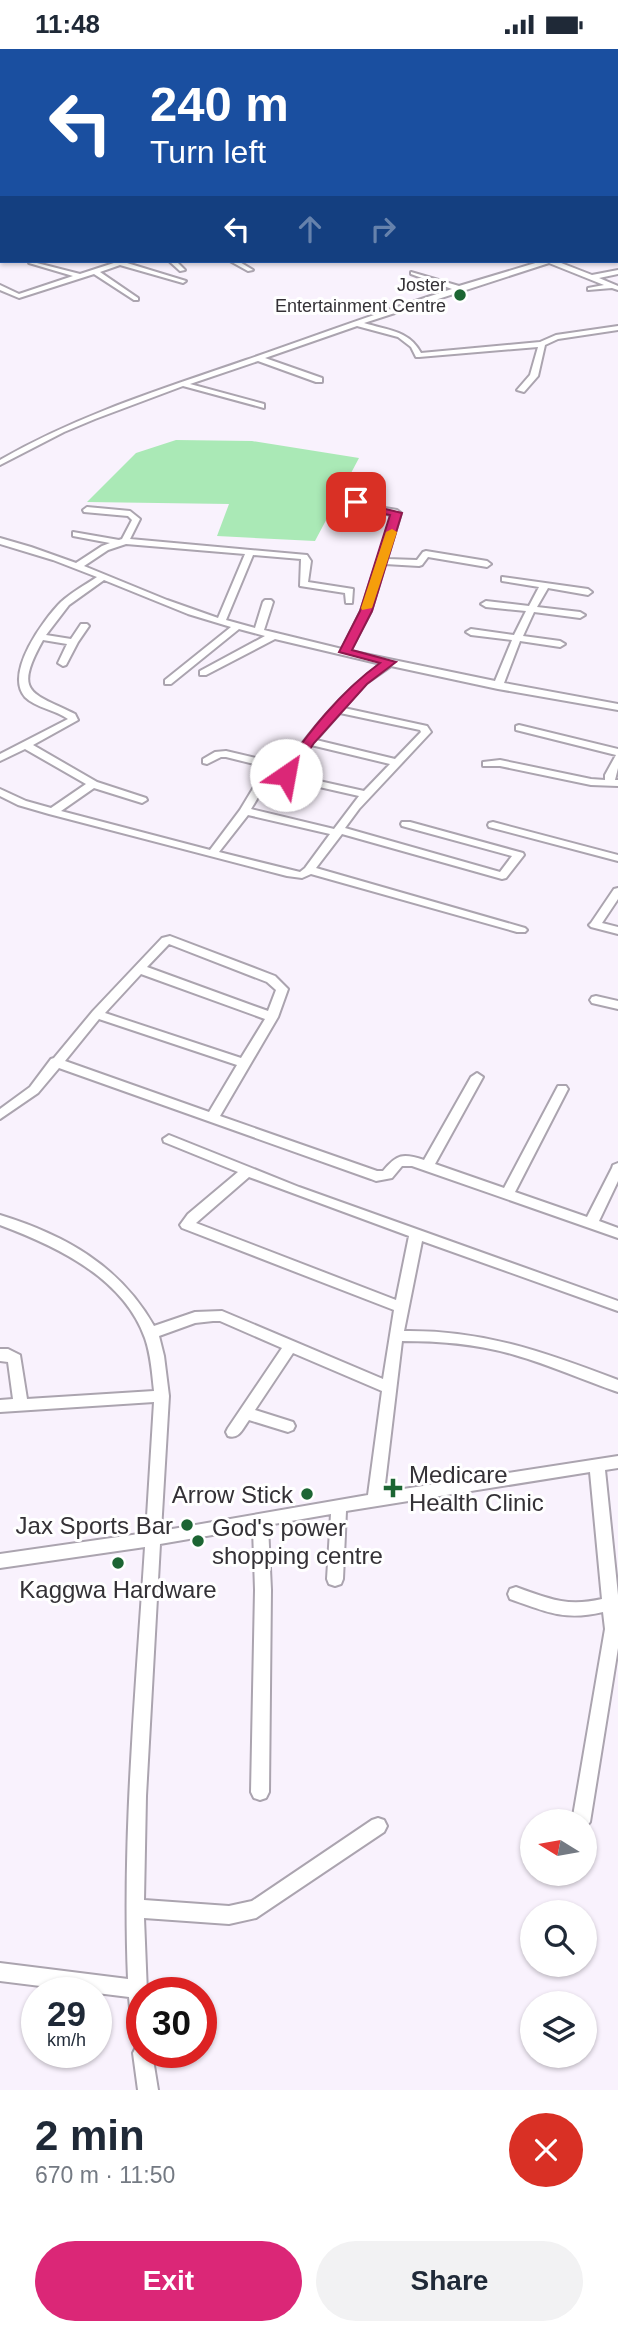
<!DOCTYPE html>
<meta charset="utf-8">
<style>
:root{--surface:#fff;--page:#f2f2f3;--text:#1f2937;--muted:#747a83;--accent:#db2777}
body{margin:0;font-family:Helvetica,sans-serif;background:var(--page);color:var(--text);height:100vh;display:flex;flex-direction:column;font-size:26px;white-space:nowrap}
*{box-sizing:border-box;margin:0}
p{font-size:23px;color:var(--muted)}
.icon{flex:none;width:38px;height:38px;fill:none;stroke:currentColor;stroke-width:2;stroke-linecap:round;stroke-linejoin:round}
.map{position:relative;height:2041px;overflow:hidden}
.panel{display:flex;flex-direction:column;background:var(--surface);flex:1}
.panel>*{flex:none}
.top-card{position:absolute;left:0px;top:0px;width:620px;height:214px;box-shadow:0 2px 5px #0004;background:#1a4fa0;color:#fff;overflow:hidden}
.needle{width:46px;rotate:281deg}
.buttons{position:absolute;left:520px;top:1760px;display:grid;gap:14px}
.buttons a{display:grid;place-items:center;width:77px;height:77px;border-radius:50%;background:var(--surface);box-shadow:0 2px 5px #0004;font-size:35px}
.speed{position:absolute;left:21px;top:1928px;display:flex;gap:14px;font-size:35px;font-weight:700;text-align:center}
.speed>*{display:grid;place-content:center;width:91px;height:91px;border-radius:50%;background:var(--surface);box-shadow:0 2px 5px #0004;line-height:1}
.speed small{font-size:18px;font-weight:400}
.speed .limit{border:10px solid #d22;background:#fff;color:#111}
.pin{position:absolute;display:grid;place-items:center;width:60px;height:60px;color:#fff;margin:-30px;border-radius:14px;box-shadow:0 4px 10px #0006}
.me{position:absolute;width:77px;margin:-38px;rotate:33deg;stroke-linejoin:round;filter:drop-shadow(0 0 5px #0008)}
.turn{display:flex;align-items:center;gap:24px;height:147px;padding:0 35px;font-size:32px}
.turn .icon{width:91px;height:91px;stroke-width:2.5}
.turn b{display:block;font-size:49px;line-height:60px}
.lanes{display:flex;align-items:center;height:66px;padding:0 35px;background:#0003;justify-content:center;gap:35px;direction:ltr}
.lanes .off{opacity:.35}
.round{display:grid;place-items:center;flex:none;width:74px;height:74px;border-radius:37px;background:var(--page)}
.headline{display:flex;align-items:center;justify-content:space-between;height:119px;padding:0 35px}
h1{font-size:42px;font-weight:700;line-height:52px}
.primary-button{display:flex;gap:14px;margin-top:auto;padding:14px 35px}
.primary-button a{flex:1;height:80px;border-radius:42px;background:var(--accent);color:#fff;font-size:28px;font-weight:700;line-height:80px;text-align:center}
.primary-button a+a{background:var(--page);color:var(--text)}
.status{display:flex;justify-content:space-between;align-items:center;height:49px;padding:0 35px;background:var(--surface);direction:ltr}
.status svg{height:19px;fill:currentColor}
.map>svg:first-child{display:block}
.green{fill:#aae9b6}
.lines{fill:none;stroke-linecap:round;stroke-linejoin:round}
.minor-casing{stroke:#aba4af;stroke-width:4}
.minor{fill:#fff;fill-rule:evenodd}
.route{fill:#db2777;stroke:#8e194d;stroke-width:2}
.slow{fill:#f59e0b}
.poi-dot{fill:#1c6533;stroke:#fff;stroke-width:2.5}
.labels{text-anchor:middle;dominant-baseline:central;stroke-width:6;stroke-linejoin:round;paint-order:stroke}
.far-poi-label{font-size:18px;fill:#343136;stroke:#fff;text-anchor:end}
.near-poi-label{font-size:24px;fill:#343136;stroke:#fff;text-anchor:start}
</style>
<div class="status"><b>11:48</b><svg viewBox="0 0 49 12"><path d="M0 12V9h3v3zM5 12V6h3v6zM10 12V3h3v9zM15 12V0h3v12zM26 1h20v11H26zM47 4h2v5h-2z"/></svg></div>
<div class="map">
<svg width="618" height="2041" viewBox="0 0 618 2041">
<rect width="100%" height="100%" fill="#f9f2fd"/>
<path class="green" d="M176,391L252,392L359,409L315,492L217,487L229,455L87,453L136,404Z"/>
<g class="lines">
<g class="minor-casing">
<g id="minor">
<path d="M187,0H195L184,2Z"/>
<path d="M610,0H616L609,2Z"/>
<path d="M2,10V18L0,19V11Z"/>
<path d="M0,79L2,80V84L0,83Z"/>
<path d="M0,138L2,139V143L0,142Z"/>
<path d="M29,212L80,225L120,212H129L127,214L186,232L183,234L120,216L100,223L138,249V251H134L94,225L19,249L0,241V236L19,245L73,227L29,214Z"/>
<path d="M169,212H176L185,221L180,222Z"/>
<path d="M230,212H238L253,221L248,222Z"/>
<path d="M542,212H556L592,226L618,221V225L599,229L618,237V241L612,239L588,241V239L604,236L549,214L364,274C386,281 409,281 421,304L540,293L556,286L618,277V281L558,290L545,296L538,327L524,343L517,341L530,326L538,298L419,308H416L411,298L398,288L357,277L265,309L322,329V333H316L258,312L190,335L264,355V359L183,337L95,370L64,383L0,416V411C78,366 162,340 246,311C315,287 383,262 452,240L411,225V223L459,237Z"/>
<path d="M354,454L397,461L401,464L387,510L417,511L423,503L426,502L487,512L491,515L487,518L428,508L422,516L419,517L385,515L371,562L350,602L495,632L512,591L471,586L466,583L471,580L514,586L526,562L486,558L481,555L486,552L529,557L539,538L502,532V528L588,540L592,543L588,546L548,539L537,558L580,563L585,566L580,569L534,563L523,587L560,592L565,595L560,598L520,592L504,634L618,655V661L498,640L391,617L365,635L344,659L427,677L431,683L359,760L345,779L500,823L512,807L402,777L401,775L402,773H410L523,804L524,806L506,829L502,830L342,785L316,819L525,879L527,881L525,883H517L311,825L302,829L287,827L49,765L18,756L0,747V740L26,752L51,759L86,735L25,700L0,712V705L68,670C56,661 36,659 25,648C4,624 44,570 61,553C72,543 85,536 97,528L53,511L0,495V489L31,498L76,514L102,497L110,494L73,487V483L119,491L122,490L132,471L128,467L84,463L83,461L87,458L130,462L140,470L130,490L307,506L311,512L308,533L353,540L352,554H346L345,544L300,537L301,510L253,506L226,571L255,579L263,553L265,551H271L273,553L264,581L342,600L361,562L392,466L355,460L348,461V457ZM126,495L245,505L218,569L167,551L84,517L108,501ZM104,531L188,565L231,578L165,631V635H171L239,580L265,587L200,622V626H206L275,590L381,615C343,642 313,679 286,716L226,702L215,703L203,710V714L207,715L221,708H226L266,718L240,761L210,801L61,762L94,739L142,754L147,751L146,749L97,733L33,696L78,671L75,665C31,643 13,645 43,591L67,595L58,614L63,617L66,616L78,593L89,577L87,575H81L71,590L46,586L69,556ZM340,664L420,681L421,683L395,710L316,691ZM311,696L390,715L364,742L292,726L293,720ZM275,720L282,722L281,724L284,730L359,747L334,780L251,760ZM248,766L330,785L305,819L300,823L219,803Z"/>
<path d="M519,676L618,700V719L615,731H618V737L591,736L500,717H483V713L500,711L591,730L605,731V726L616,706L516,681V677Z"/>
<path d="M493,773L618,806V812L489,778L488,776L489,774Z"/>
<path d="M618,839V850L602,874L618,878V885L591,878L589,876L591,874L614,840Z"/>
<path d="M170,887L275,927L288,940L278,968L220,1067L377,1122H383C397,1105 403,1104 424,1111L471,1028L477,1024L483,1028L435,1115L504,1139L558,1037H566L568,1040L515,1143L587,1168L612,1119L613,1116L618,1114V1132L599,1172L618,1179V1189L412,1117H402L392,1129L376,1132L371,1130L59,1019L38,1044L0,1070V1060L30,1038L51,1010L54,1009L93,962L162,889ZM169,895L267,933L276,941L268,962L147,918ZM141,925L265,970L241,1009L105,964ZM99,970L237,1016L209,1063L65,1012Z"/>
<path d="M596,947L618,952V960L592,954L590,951L592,948Z"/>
<path d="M169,1086L299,1138L618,1252V1262L422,1192L404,1282C484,1281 545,1303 618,1331V1343C583,1331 550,1316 515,1306C478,1295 441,1292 402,1292L384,1443L618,1407V1419L605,1421L618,1546V1599L590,1773L584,1780V1773H572L605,1580L603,1563C564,1572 547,1563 510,1550L508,1545L510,1540L516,1538C549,1550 567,1558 602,1550L590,1423L346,1462L343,1530L341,1535L335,1537L329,1535L327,1530L331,1465L268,1476L271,1541L269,1743L266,1749L260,1751L254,1749L251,1743L255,1541L253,1479L160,1495L146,1747L144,1851L229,1857L252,1852L372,1771L378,1769L384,1771L387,1777L384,1783L256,1869L229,1875L144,1869L147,1944H142V2004H152L158,2041H138L133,2004L136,1998L133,1991L129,1948L0,1932V1914L128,1930C122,1785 136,1642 145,1498L0,1519V1505L146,1484L154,1353L0,1363V1351L13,1350L8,1313L0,1312V1300H8L20,1306L27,1350L154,1342C152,1324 151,1306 145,1289C123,1228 56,1197 0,1176V1166C65,1186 120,1217 154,1277L195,1263L222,1262L383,1330L394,1261L182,1179L180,1176L188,1165L238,1123L164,1093L163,1090ZM249,1128L409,1187L396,1251L196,1174ZM213,1272H220L282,1299L228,1379L226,1383L228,1387C239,1391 243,1379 249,1371L288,1383L293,1381L295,1377L293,1373L255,1361L293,1304L382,1342L368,1446L161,1482L169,1347L164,1307L159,1287L195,1274Z"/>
</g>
</g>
<use href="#minor" class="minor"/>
</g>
<path class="route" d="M356,450L361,454L402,464L372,562L352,601L396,613L367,635L314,694L291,729H281L279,726C308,684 339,644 380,614L339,603L360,562L390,466L351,459V453Z"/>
<path class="slow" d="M392,480L397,483L372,559L362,561L361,559L386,483Z"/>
<g class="poi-dot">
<circle cx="460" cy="246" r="7"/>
<path d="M389.5 1428.5h7v7h7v7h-7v7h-7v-7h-7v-7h7z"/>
<circle cx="307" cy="1445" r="7"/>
<circle cx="187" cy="1476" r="7"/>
<circle cx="198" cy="1492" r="7"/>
<circle cx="118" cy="1514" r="7"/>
</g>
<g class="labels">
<g class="far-poi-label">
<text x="446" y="236">Joster<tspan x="446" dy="21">Entertainment Centre</tspan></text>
</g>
<g class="near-poi-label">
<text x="409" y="1425">Medicare<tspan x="409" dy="28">Health Clinic</tspan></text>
<text x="293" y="1445" text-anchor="end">Arrow Stick</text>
<text x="173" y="1476" text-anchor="end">Jax Sports Bar</text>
<text x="212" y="1478">God's power<tspan x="212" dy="28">shopping centre</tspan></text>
<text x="118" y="1540" text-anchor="middle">Kaggwa Hardware</text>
</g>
</g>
</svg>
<div class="buttons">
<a><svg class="needle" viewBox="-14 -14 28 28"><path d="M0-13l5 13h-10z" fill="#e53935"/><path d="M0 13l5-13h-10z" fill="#747a83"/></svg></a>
<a><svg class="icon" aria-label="search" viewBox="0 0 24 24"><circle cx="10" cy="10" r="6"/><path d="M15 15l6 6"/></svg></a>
<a><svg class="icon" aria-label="layers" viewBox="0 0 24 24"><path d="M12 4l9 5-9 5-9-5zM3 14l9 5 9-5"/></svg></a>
</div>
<div class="speed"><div>29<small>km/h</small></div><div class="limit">30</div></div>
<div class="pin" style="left:356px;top:453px;background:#d93025"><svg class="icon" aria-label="arrive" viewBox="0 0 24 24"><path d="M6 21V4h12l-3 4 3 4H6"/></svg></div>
<svg class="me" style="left:286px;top:726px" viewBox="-20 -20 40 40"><circle r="19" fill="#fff"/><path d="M0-13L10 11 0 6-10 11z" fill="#db2777"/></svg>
<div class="top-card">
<div class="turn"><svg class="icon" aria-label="left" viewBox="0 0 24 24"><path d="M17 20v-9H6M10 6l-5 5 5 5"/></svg><div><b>240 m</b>Turn left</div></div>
<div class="lanes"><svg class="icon" aria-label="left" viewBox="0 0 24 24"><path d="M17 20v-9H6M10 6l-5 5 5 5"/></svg><svg class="icon off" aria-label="ahead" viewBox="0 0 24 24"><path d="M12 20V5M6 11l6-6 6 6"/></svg><svg class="icon off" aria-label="right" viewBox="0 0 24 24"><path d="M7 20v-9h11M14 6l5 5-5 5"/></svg></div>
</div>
</div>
<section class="panel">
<div class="headline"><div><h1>2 min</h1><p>670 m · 11:50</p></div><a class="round" style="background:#d93025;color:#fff"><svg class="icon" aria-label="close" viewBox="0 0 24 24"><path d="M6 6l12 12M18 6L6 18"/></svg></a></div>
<div class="primary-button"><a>Exit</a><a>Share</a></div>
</section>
